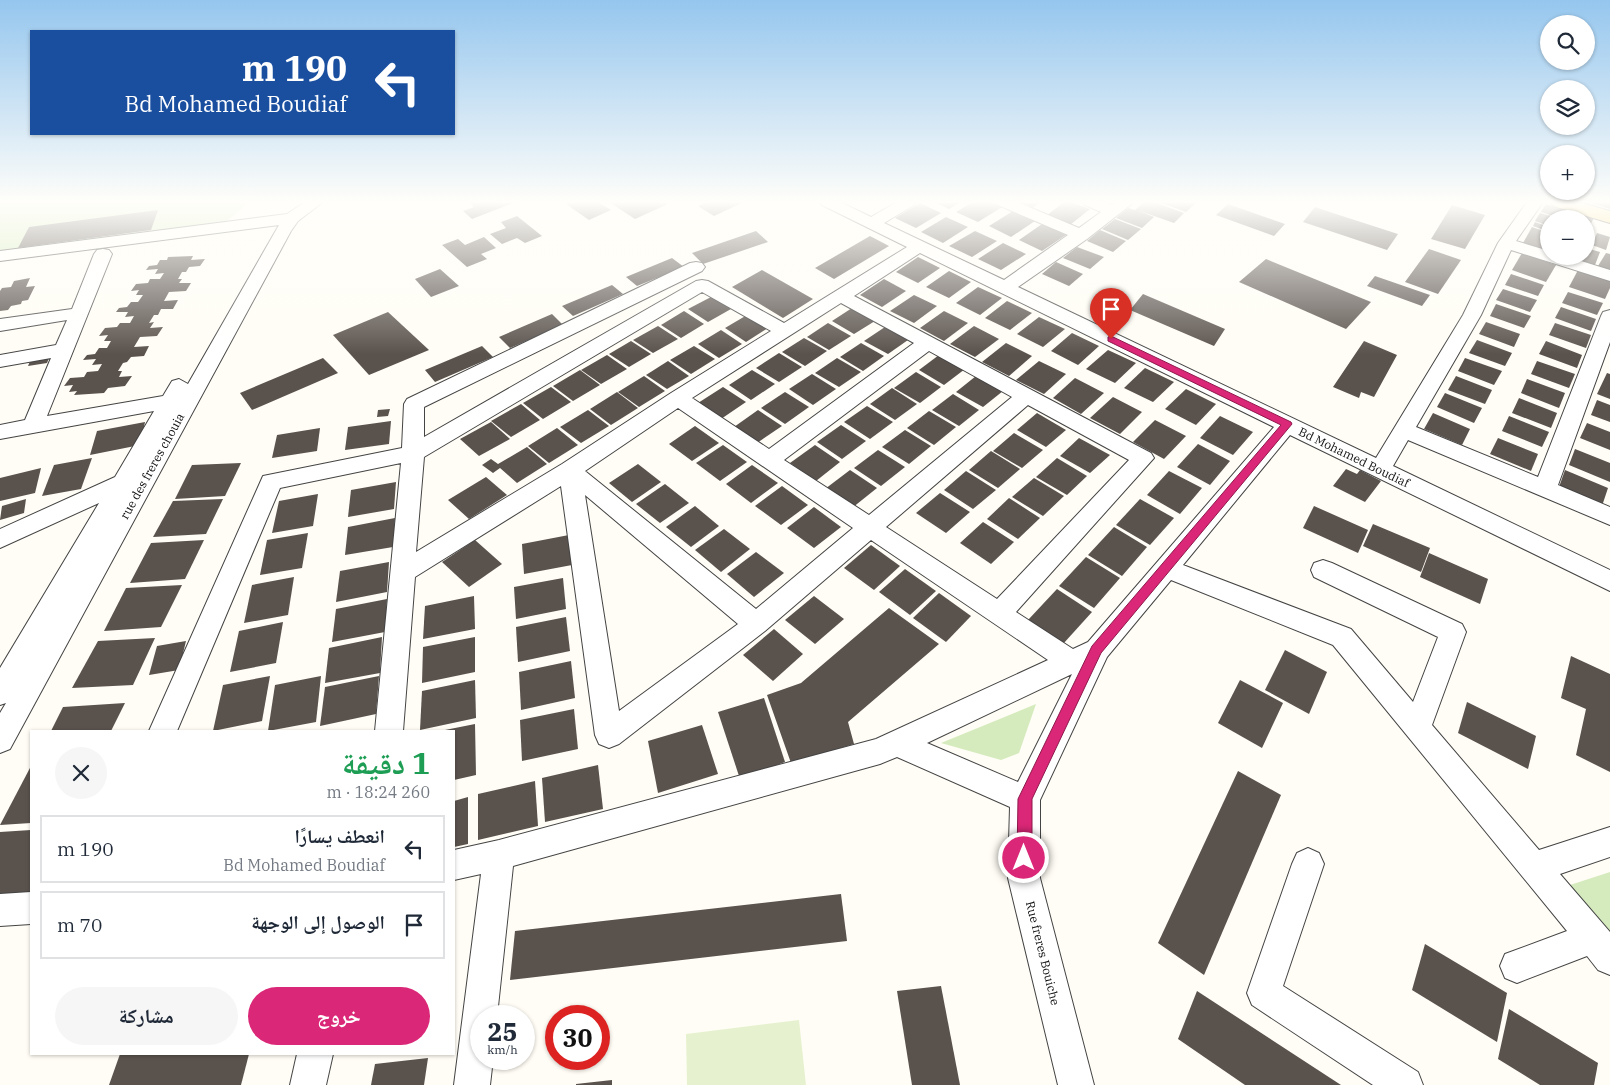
<!DOCTYPE html>
<html lang="ar">
<meta charset="utf-8">
<style>
:root{--surface:#fff;--page:#f6f6f7;--text:#1f2937;--muted:#747a83;--line:#e0e1e3;--accent:#db2777}
body{margin:0;font-family:"IBM Plex Serif","Noto Naskh Arabic",serif;background:var(--page);color:var(--text);direction:rtl;height:100vh;display:flex;flex-direction:column;font-size:19px;white-space:nowrap}
*{box-sizing:border-box;margin:0}
p{font-size:16px;color:var(--muted)}
.icon{flex:none;width:28px;height:28px;fill:none;stroke:currentColor;stroke-width:2;stroke-linecap:round;stroke-linejoin:round}
.map{position:relative;flex:1;overflow:hidden;direction:ltr}
.sheet{position:absolute;left:30px;top:730px;width:425px;height:325px;display:flex;flex-direction:column;background:var(--surface);border-radius:0px;box-shadow:0 1px 4px #0004;direction:rtl}
.sheet>*{flex:none}
.guide{position:absolute;left:30px;top:30px;width:425px;height:105px;border-radius:0px;box-shadow:0 1px 4px #0004;direction:rtl;background:#1a4fa0;color:#fff;overflow:hidden}
.tools{position:absolute;left:1540px;top:15px;display:grid;gap:10px}
.tools a{display:grid;place-items:center;width:55px;height:55px;border-radius:50%;background:var(--surface);box-shadow:0 1px 4px #0004;font-size:25px}
.speed{position:absolute;left:470px;top:1005px;display:flex;gap:10px;font-size:25px;font-weight:700;text-align:center}
.speed>*{display:grid;place-content:center;width:65px;height:65px;border-radius:50%;background:var(--surface);box-shadow:0 1px 4px #0004;line-height:1}
.speed small{font-size:12px;font-weight:400}
.speed .limit{border:8px solid #d22;background:#fff;color:#111}
.pin{position:absolute;display:grid;place-items:center;width:42px;height:42px;color:#fff;margin:-51px -21px;border-radius:50% 50% 50% 0;rotate:-45deg;box-shadow:0 0 5px #0007}
.pin .icon{rotate:45deg}
.me{position:absolute;width:55px;margin:-28px;rotate:0deg;stroke-linejoin:round;filter:drop-shadow(0 0 4px #0008)}
.turn{display:flex;align-items:center;gap:18px;height:105px;padding:0 25px;font-size:22px}
.turn .icon{width:65px;height:65px;stroke-width:2.5}
.turn b{display:block;font-size:35px;line-height:42px}
.round{display:grid;place-items:center;flex:none;width:52px;height:52px;border-radius:26px;background:var(--page)}
.summary{display:flex;align-items:center;justify-content:space-between;height:85px;padding:0 25px}
h1{font-size:30px;font-weight:700;line-height:38px;color:#1e9e55}
.cta{display:flex;gap:10px;margin-top:auto;padding:10px 25px}
.cta a{flex:1;height:58px;border-radius:30px;background:var(--accent);color:#fff;font-size:20px;font-weight:700;line-height:58px;text-align:center}
.cta a+a{background:var(--page);color:var(--text)}
ul{padding:0;list-style:none}
li{display:flex;align-items:center;gap:15px;height:68px;margin:0 10px 8px;padding:0 15px;border:2px solid var(--line);border-radius:0px}
li div{flex:1}
li b{display:block;font-size:19px}
li em{font-style:normal}
.map>svg:first-child{display:block}
.green{fill:#d5ebbd}
.pitch{fill:#e6f2cf}
.building{fill:#5a524d}
.lines{fill:none;stroke-linecap:round;stroke-linejoin:round}
.minor-casing{stroke:#444;stroke-width:2}
.major-casing{stroke:#222;stroke-width:2}
.minor{fill:#fff;fill-rule:evenodd}
.major{fill:#f9d66b;fill-rule:evenodd}
.route{fill:#db2777;stroke:#8e194d}
.labels{text-anchor:middle;dominant-baseline:central;stroke-width:5;stroke-linejoin:round;paint-order:stroke}
.street-label{font-size:12px;fill:#111;stroke:#fff}
</style>
<div class="map">
<svg width="1610" height="1085" viewBox="0 0 1610 1085">
<rect width="100%" height="100%" fill="#fffdf5"/>
<g class="green">
<path d="M0,202H249L225,223L0,252Z"/>
<path d="M1036,704L1019,753L1001,760L941,743Z"/>
<path d="M1610,872V933L1570,885Z"/>
</g>
<path class="pitch" d="M799,1020L806,1085H687L686,1034Z"/>
<g class="building">
<path d="M469,202H516L472,219L463,211L474,207Z"/>
<path d="M570,202H598L611,210L589,220L566,204Z"/>
<path d="M609,202H664L668,204L635,219Z"/>
<path d="M708,202H744L714,216L698,206Z"/>
<path d="M934,202H961L949,209Z"/>
<path d="M973,202H990L1002,207L978,222L956,212Z"/>
<path d="M1012,202H1041L1031,209Z"/>
<path d="M1064,202H1070L1090,209L1070,225L1046,216Z"/>
<path d="M1144,202H1154L1184,213L1174,223L1137,210L1154,217L1142,228L1116,218L1128,208L1135,210Z"/>
<path d="M1159,202H1197L1186,212Z"/>
<path d="M1588,202H1610V209Z"/>
<path d="M920,203L941,213L916,228L895,218Z"/>
<path d="M1228,204L1285,224L1274,236L1216,215Z"/>
<path d="M1546,204L1576,213L1572,219H1563L1541,212Z"/>
<path d="M1452,205L1485,215L1465,249L1431,239Z"/>
<path d="M1315,207L1336,214L1398,234L1387,250L1303,222Z"/>
<path d="M158,210L151,230L18,248L29,227Z"/>
<path d="M1013,211L1035,221L1011,237L989,226Z"/>
<path d="M1540,213L1558,218V219H1549V226L1535,221Z"/>
<path d="M1578,214L1594,218L1586,232V219H1576Z"/>
<path d="M517,216L542,236L525,243L517,238L502,244L490,234L506,228L501,222Z"/>
<path d="M946,217L968,227L943,243L921,232Z"/>
<path d="M1115,219L1141,229L1128,240L1102,229Z"/>
<path d="M1535,222L1549,227V232L1533,226Z"/>
<path d="M1042,224L1066,235L1042,251L1019,240Z"/>
<path d="M1532,227L1549,233V251L1523,243Z"/>
<path d="M1100,230L1126,241L1113,252L1087,241Z"/>
<path d="M756,231L768,242L703,264L692,253Z"/>
<path d="M975,231L997,241L972,257L949,246Z"/>
<path d="M1597,233L1610,237L1606,250L1592,245Z"/>
<path d="M870,236L889,246L834,279L815,268Z"/>
<path d="M484,237L496,248L481,254L487,259L467,267L442,245L458,239L465,245Z"/>
<path d="M1003,243L1026,254L1001,270L978,259Z"/>
<path d="M1077,247L1104,257L1090,269L1063,258Z"/>
<path d="M1586,248L1600,252L1595,265L1568,257L1586,256Z"/>
<path d="M1429,249L1461,260L1438,294L1405,282Z"/>
<path d="M1522,253L1556,265L1546,282L1512,270Z"/>
<path d="M1606,253L1610,254V271L1598,266Z"/>
<path d="M193,256L191,260L205,259L200,266L189,267L186,272H182L178,279H182L179,283H191L186,291L169,292L164,301L178,300L173,309H161L158,315H154L149,323L154,322L150,328L163,327L157,336L140,337L134,347L149,346L144,356L131,357L127,362L123,363L118,371H122L119,377L132,376L125,386L108,388L104,393L74,395L77,391L69,392L73,385L64,386L70,378L84,377L87,372L98,371L102,364L92,365L96,359L83,360L87,355L95,354L99,348H107L111,341H104L108,335L99,336L105,328L117,327L120,323H130L134,316L125,317L128,312H116L119,308L127,307L131,302H138L143,295H136L139,290L131,291L136,284L148,283L150,279H160L164,273L155,274L158,269L146,270L149,266L157,265L160,260H167L168,257Z"/>
<path d="M918,257L940,268L918,283L896,272Z"/>
<path d="M672,258L684,267L637,286L626,277Z"/>
<path d="M1266,259L1371,302L1346,329L1239,282Z"/>
<path d="M1056,262L1083,274L1069,286L1042,274Z"/>
<path d="M440,269L459,286L431,297L415,279Z"/>
<path d="M762,270L813,299L783,318L732,287Z"/>
<path d="M1578,270L1610,281V288L1605,299L1569,287Z"/>
<path d="M949,271L971,282L949,298L926,287Z"/>
<path d="M1511,274L1544,285L1538,296L1505,285Z"/>
<path d="M1375,276L1430,295L1422,306L1367,286Z"/>
<path d="M30,278L26,287L35,286L28,300L22,301L21,304L11,306L8,310L0,311V291L2,288L11,287L14,281Z"/>
<path d="M884,279L906,291L882,307L860,295Z"/>
<path d="M612,285L623,294L573,316L562,306Z"/>
<path d="M978,287L1002,298L980,315L956,303Z"/>
<path d="M1503,289L1537,300L1530,312L1496,300Z"/>
<path d="M1568,292L1603,303L1597,315L1562,303Z"/>
<path d="M1143,294L1225,329L1214,346L1130,310Z"/>
<path d="M914,295L937,306L914,323L890,311Z"/>
<path d="M711,297L731,309L708,322L688,309Z"/>
<path d="M1007,301L1032,313L1010,330L985,318Z"/>
<path d="M1496,304L1531,316L1524,328L1490,316Z"/>
<path d="M1561,307L1596,319L1591,331L1555,318Z"/>
<path d="M852,308L875,321L854,334L832,321Z"/>
<path d="M684,311L704,324L681,338L661,325Z"/>
<path d="M944,311L968,323L944,341L920,328Z"/>
<path d="M388,312L429,350L369,375L333,335Z"/>
<path d="M552,314L563,325L510,348L499,337Z"/>
<path d="M747,315L768,328L746,342L725,328Z"/>
<path d="M1039,317L1065,329L1043,347L1017,334Z"/>
<path d="M1486,322L1520,334L1514,347L1479,334Z"/>
<path d="M828,323L851,336L829,350L807,337Z"/>
<path d="M1555,323L1591,335L1586,348L1549,335Z"/>
<path d="M658,326L678,339L653,353L633,340Z"/>
<path d="M974,326L999,339L975,357L950,344Z"/>
<path d="M885,327L908,340L888,354L864,341Z"/>
<path d="M721,330L742,344L719,358L698,344Z"/>
<path d="M1072,333L1099,346L1078,365L1051,351Z"/>
<path d="M804,338L827,351L805,366L782,352Z"/>
<path d="M1477,340L1512,353L1505,366L1469,353Z"/>
<path d="M631,341L651,354L629,367L609,354Z"/>
<path d="M1364,341L1397,355L1374,397L1361,392L1359,398L1333,387Z"/>
<path d="M1546,341L1582,355L1577,368L1539,354Z"/>
<path d="M861,343L884,356L863,371L840,357Z"/>
<path d="M1006,343L1032,356L1009,376L982,362Z"/>
<path d="M482,346L493,357L435,382L425,370Z"/>
<path d="M694,346L715,359L691,374L670,360Z"/>
<path d="M1108,350L1136,363L1115,383L1086,369Z"/>
<path d="M52,351L47,363L28,366L33,354Z"/>
<path d="M779,353L802,367L779,382L756,368Z"/>
<path d="M607,355L627,369L601,384L581,370Z"/>
<path d="M939,355L965,369L944,385L919,370Z"/>
<path d="M323,358L338,373L252,410L240,393Z"/>
<path d="M837,358L861,372L839,387L815,373Z"/>
<path d="M1465,358L1502,371L1494,385L1458,371Z"/>
<path d="M668,361L689,376L667,389L646,375Z"/>
<path d="M1039,361L1066,374L1044,394L1016,380Z"/>
<path d="M1537,361L1575,374L1569,388L1531,374Z"/>
<path d="M1145,368L1174,382L1153,402L1124,388Z"/>
<path d="M580,370L600,385L573,401L553,386Z"/>
<path d="M752,370L775,384L751,400L729,385Z"/>
<path d="M916,372L941,387L920,403L894,388Z"/>
<path d="M1607,373L1610,374V399L1597,394Z"/>
<path d="M812,374L836,389L813,405L789,389Z"/>
<path d="M644,376L665,391L639,407L618,392Z"/>
<path d="M976,376L1003,391L983,407L956,392Z"/>
<path d="M1456,376L1492,390L1485,404L1448,390Z"/>
<path d="M1075,378L1104,393L1081,414L1053,398Z"/>
<path d="M1527,379L1565,393L1559,408L1521,393Z"/>
<path d="M551,387L571,402L543,419L523,403Z"/>
<path d="M723,387L746,402L721,419L698,403Z"/>
<path d="M892,388L917,404L895,420L870,404Z"/>
<path d="M1186,389L1216,404L1196,425L1165,409Z"/>
<path d="M617,392L638,408L611,425L590,409Z"/>
<path d="M785,392L809,407L785,424L761,408Z"/>
<path d="M1445,393L1482,408L1474,423L1437,407Z"/>
<path d="M953,394L979,410L959,426L932,410Z"/>
<path d="M1113,397L1142,412L1120,434L1090,418Z"/>
<path d="M1519,398L1557,413L1551,428L1512,413Z"/>
<path d="M1597,400L1610,405V422L1591,415Z"/>
<path d="M521,404L540,420L511,437L491,421Z"/>
<path d="M867,406L893,422L870,439L844,422Z"/>
<path d="M390,409L388,416L377,417L378,410Z"/>
<path d="M588,410L609,426L581,443L560,427Z"/>
<path d="M758,410L782,426L757,443L734,427Z"/>
<path d="M929,411L956,427L934,445L907,428Z"/>
<path d="M1037,413L1066,430L1046,447L1017,430Z"/>
<path d="M1433,413L1470,429L1462,445L1424,429Z"/>
<path d="M1220,416L1253,432L1233,455L1200,438Z"/>
<path d="M1509,416L1549,432L1542,447L1502,431Z"/>
<path d="M1155,420L1186,436L1164,459L1133,442Z"/>
<path d="M391,421L389,444L345,450L348,427Z"/>
<path d="M145,422L140,445L90,455L97,431Z"/>
<path d="M491,422L510,439L479,456L460,439Z"/>
<path d="M1587,423L1610,432V450L1580,438Z"/>
<path d="M841,425L866,441L842,459L817,442Z"/>
<path d="M695,426L719,443L692,461L669,444Z"/>
<path d="M320,428L317,451L272,458L277,435Z"/>
<path d="M557,428L578,445L549,463L528,446Z"/>
<path d="M905,430L931,446L909,464L882,447Z"/>
<path d="M1014,433L1043,450L1022,468L993,451Z"/>
<path d="M1079,438L1110,455L1090,473L1060,456Z"/>
<path d="M1498,438L1538,454L1531,471L1490,454Z"/>
<path d="M1198,444L1230,461L1210,485L1177,467Z"/>
<path d="M723,445L747,462L720,481L696,463Z"/>
<path d="M815,445L840,462L816,481L790,463Z"/>
<path d="M527,447L547,464L517,483L500,468L493,473L482,465L491,459L498,464Z"/>
<path d="M1575,449L1610,463V482L1569,465Z"/>
<path d="M878,450L905,467L881,486L854,468Z"/>
<path d="M991,451L1020,469L998,488L969,470Z"/>
<path d="M92,458L81,489L42,496L54,465Z"/>
<path d="M1057,458L1087,476L1067,495L1036,477Z"/>
<path d="M241,463L225,496L175,499L192,465Z"/>
<path d="M638,464L661,482L632,502L609,483Z"/>
<path d="M752,465L778,483L751,503L726,484Z"/>
<path d="M41,468L35,493L0,501V478Z"/>
<path d="M1346,469L1357,474L1360,470L1381,481L1365,502L1333,486Z"/>
<path d="M850,470L877,488L852,508L825,489Z"/>
<path d="M1565,470L1608,488L1602,506L1559,487Z"/>
<path d="M966,471L996,490L973,509L944,490Z"/>
<path d="M1169,471L1202,488L1180,514L1147,495Z"/>
<path d="M486,477L507,495L469,519L448,500Z"/>
<path d="M1034,478L1064,496L1043,516L1012,497Z"/>
<path d="M396,482L394,509L348,517L351,490Z"/>
<path d="M665,484L689,503L660,523L636,504Z"/>
<path d="M782,486L808,505L781,525L755,506Z"/>
<path d="M940,493L970,512L946,533L916,513Z"/>
<path d="M318,494L313,526L272,533L279,501Z"/>
<path d="M1009,498L1040,518L1018,539L987,519Z"/>
<path d="M26,499L24,513L0,520L2,506Z"/>
<path d="M223,499L206,534L153,537L173,501Z"/>
<path d="M1140,499L1174,518L1150,545L1116,525Z"/>
<path d="M695,506L719,526L691,547L666,527Z"/>
<path d="M1314,506L1368,530L1358,553L1303,528Z"/>
<path d="M814,507L841,527L814,548L787,528Z"/>
<path d="M395,518L393,547L345,555L348,527Z"/>
<path d="M983,522L1014,542L991,564L960,543Z"/>
<path d="M1373,524L1430,548L1421,572L1363,546Z"/>
<path d="M1114,527L1147,547L1122,576L1088,555Z"/>
<path d="M724,529L750,549L721,572L695,550Z"/>
<path d="M308,533L302,568L260,575L267,540Z"/>
<path d="M569,535L572,565L524,574L522,544Z"/>
<path d="M204,540L185,579L130,583L151,543Z"/>
<path d="M475,540L502,564L469,587L442,562Z"/>
<path d="M871,545L900,566L874,590L844,568Z"/>
<path d="M756,552L784,573L754,597L727,574Z"/>
<path d="M1429,553L1488,579L1480,604L1420,577Z"/>
<path d="M1086,557L1120,578L1094,608L1059,586Z"/>
<path d="M389,562L387,592L336,602L340,571Z"/>
<path d="M905,569L936,591L910,615L879,592Z"/>
<path d="M294,577L288,615L244,623L252,585Z"/>
<path d="M563,578L566,609L516,619L514,587Z"/>
<path d="M182,585L161,627L104,631L126,588Z"/>
<path d="M1057,589L1092,612L1063,644L1028,620Z"/>
<path d="M939,593L971,616L946,642L913,618Z"/>
<path d="M474,596L475,629L423,639L425,606Z"/>
<path d="M814,596L844,619L815,644L785,620Z"/>
<path d="M387,599L385,632L332,642L336,609Z"/>
<path d="M889,608L939,644L848,722L854,744L791,763L767,695L801,683Z"/>
<path d="M566,617L570,651L518,662L516,627Z"/>
<path d="M283,622L276,663L230,672L239,631Z"/>
<path d="M774,629L803,654L773,681L743,655Z"/>
<path d="M382,637L380,673L325,683L329,648Z"/>
<path d="M475,637V672L422,683L423,647Z"/>
<path d="M155,638L133,685L72,688L98,641Z"/>
<path d="M186,641L179,670L149,675L157,646Z"/>
<path d="M1285,650L1327,672L1309,714L1265,690Z"/>
<path d="M1571,656L1610,674V772L1576,755L1586,709L1561,698Z"/>
<path d="M571,661L575,698L521,710L519,672Z"/>
<path d="M270,676L262,721L213,731L223,685Z"/>
<path d="M321,676L316,722L268,731L275,685Z"/>
<path d="M379,676L376,714L320,726L325,687Z"/>
<path d="M475,680L476,718L420,730L422,691Z"/>
<path d="M1240,680L1283,703L1262,748L1218,723Z"/>
<path d="M764,698L785,762L740,779L718,712Z"/>
<path d="M1467,702L1536,736L1528,769L1458,733Z"/>
<path d="M125,703L111,731H51L63,707Z"/>
<path d="M574,709L578,749L522,761L520,720Z"/>
<path d="M475,724L476,775L454,780V731L445,730Z"/>
<path d="M702,725L718,774L658,793L648,741Z"/>
<path d="M598,765L603,809L545,822L542,778Z"/>
<path d="M31,766V823L0,825Z"/>
<path d="M1238,771L1281,795L1204,975L1158,943Z"/>
<path d="M535,781L538,826L478,840V794Z"/>
<path d="M468,797V844L454,847V801Z"/>
<path d="M31,830V892L0,894V832Z"/>
<path d="M841,894L847,941L510,980L515,931Z"/>
<path d="M1425,944L1507,993L1497,1042L1412,990Z"/>
<path d="M941,986L960,1085H912L897,991Z"/>
<path d="M1197,991L1341,1085H1245L1178,1039Z"/>
<path d="M1509,1009L1598,1063L1594,1085H1540L1498,1059Z"/>
<path d="M120,1054H249L241,1085H109Z"/>
<path d="M428,1058L424,1085H371L375,1064Z"/>
<path d="M612,1080V1085H576V1084Z"/>
</g>
<g class="lines">
<g class="minor-casing">
<g id="minor">
<path d="M305,202H323L298,221L291,231L10,749L0,753V713L6,703L0,705V668L99,503L0,548V529L115,477L154,411L0,439V425L25,420L51,358L0,367V355L56,345L67,320L0,331V319L72,309L94,254L97,250L103,249L109,250L112,254L47,416L163,396L172,381L179,379L188,384L279,225L0,261V251L287,214Z"/>
<path d="M820,202H840L871,217L897,202H916L914,205L884,223L1004,280L1068,235L998,205L996,202H1017L1079,228L1101,212L1085,205L1083,202H1105L1112,205L1116,202H1134L1087,239L1018,287L1376,458L1463,315L1498,243L1527,202H1543L1516,241L1549,251V256H1565L1610,270V281L1511,250L1481,315L1416,427L1538,477L1601,316L1603,312L1610,310V342L1558,485L1610,507V525L1408,440L1393,466L1610,570V591L1290,435L1183,565L1351,629L1413,702L1438,637L1314,577L1311,570L1314,563L1323,560L1332,563L1462,624L1466,632L1432,725L1539,850L1610,827V857L1560,874L1610,932V975L1598,970L1587,956L1517,983L1505,978L1500,966L1505,954L1567,931L1333,645L1171,580L1107,657L1040,800V878L1094,1085H1058L1008,878L1010,807L897,757L880,764L513,866L497,1016H481V1059H493L490,1085H454L481,874L454,880V850L499,840L876,739L1048,660L871,540L765,631L619,744L609,748L599,744L595,735L561,486L415,577L403,731H375L401,463L280,488L177,731H149L263,476L402,448L404,404L407,399L690,263L696,262L702,263L705,267L702,271L424,407V437L696,281L702,280L708,281L784,323L907,247L822,205ZM920,253L1274,427L1088,642L1073,649L1016,612L1154,458L1151,453L854,296ZM702,292L771,331L671,393L562,464L416,552L424,457ZM841,303L914,343L769,449L692,398ZM929,351L1012,397L869,515L784,460ZM1028,405L1129,460L997,599L886,527ZM678,408L853,528L756,609L585,471ZM585,495L738,624L619,711ZM1072,674L1018,782L927,743Z"/>
<path d="M1308,848L1319,853L1324,864L1283,986L1418,1072L1423,1085H1373L1252,1005L1247,993L1292,864L1297,853Z"/>
<path d="M31,892V924L0,926V894Z"/>
<path d="M297,1054H333L326,1085H290Z"/>
</g>
</g>
<g class="major-casing">
<path id="major" d="M1551,202H1579L1610,211V223L1553,206Z"/>
</g>
<use href="#minor" class="minor"/>
<use href="#major" class="major"/>
</g>
<linearGradient id="sky" x2="0" y2="1"><stop stop-color="#95c6ee"/><stop offset="0.57" stop-color="#fffefa"/><stop offset="1" stop-color="#fffefa" stop-opacity="0"/></linearGradient>
<rect width="1610" height="354" fill="url(#sky)"/>
<path class="route" d="M1111,336L1291,422L1292,424L1101,653L1032,799V858L1030,863L1024,866L1019,863L1017,858L1018,799L1092,646L1281,425L1108,341V337Z"/>
<g class="labels">
<g class="street-label">
<text transform="translate(1354 457) rotate(26)">Bd Mohamed Boudiaf</text>
<text transform="translate(152 466) rotate(-61)">rue des freres chouia</text>
<text transform="translate(1043 953) rotate(76)">Rue freres Bouiche</text>
</g>
</g>
</svg>
<div class="tools">
<a><svg class="icon" aria-label="search" viewBox="0 0 24 24"><circle cx="10" cy="10" r="6"/><path d="M15 15l6 6"/></svg></a>
<a><svg class="icon" aria-label="layers" viewBox="0 0 24 24"><path d="M12 4l9 5-9 5-9-5zM3 14l9 5 9-5"/></svg></a>
<a>+</a>
<a>−</a>
</div>
<div class="speed"><div>25<small>km/h</small></div><div class="limit">30</div></div>
<div class="pin" style="left:1111px;top:339px;background:#d93025"><svg class="icon" aria-label="arrive" viewBox="0 0 24 24"><path d="M6 21V4h12l-3 4 3 4H6"/></svg></div>
<svg class="me" style="left:1024px;top:858px" viewBox="-20 -20 40 40"><circle r="17" fill="#db2777" stroke="#fff" stroke-width="3"/><path d="M0-11L8 9 0 5-8 9z" fill="#fff"/></svg>
<div class="guide">
<div class="turn"><svg class="icon" aria-label="left" viewBox="0 0 24 24"><path d="M17 20v-9H6M10 6l-5 5 5 5"/></svg><div><b>190 m</b>Bd Mohamed Boudiaf</div></div>
</div>
<section class="sheet">
<div class="summary"><div><h1>1 دقيقة</h1><p>260 m · 18:24</p></div><a class="round"><svg class="icon" aria-label="close" viewBox="0 0 24 24"><path d="M6 6l12 12M18 6L6 18"/></svg></a></div>
<ul>
<li><svg class="icon" aria-label="left" viewBox="0 0 24 24"><path d="M17 20v-9H6M10 6l-5 5 5 5"/></svg><div><b>انعطف يسارًا</b><p>Bd Mohamed Boudiaf</p></div><em>190 m</em></li>
<li><svg class="icon" aria-label="arrive" viewBox="0 0 24 24"><path d="M6 21V4h12l-3 4 3 4H6"/></svg><div><b>الوصول إلى الوجهة</b></div><em>70 m</em></li>
</ul>
<div class="cta"><a>خروج</a><a>مشاركة</a></div>
</section>
</div>
